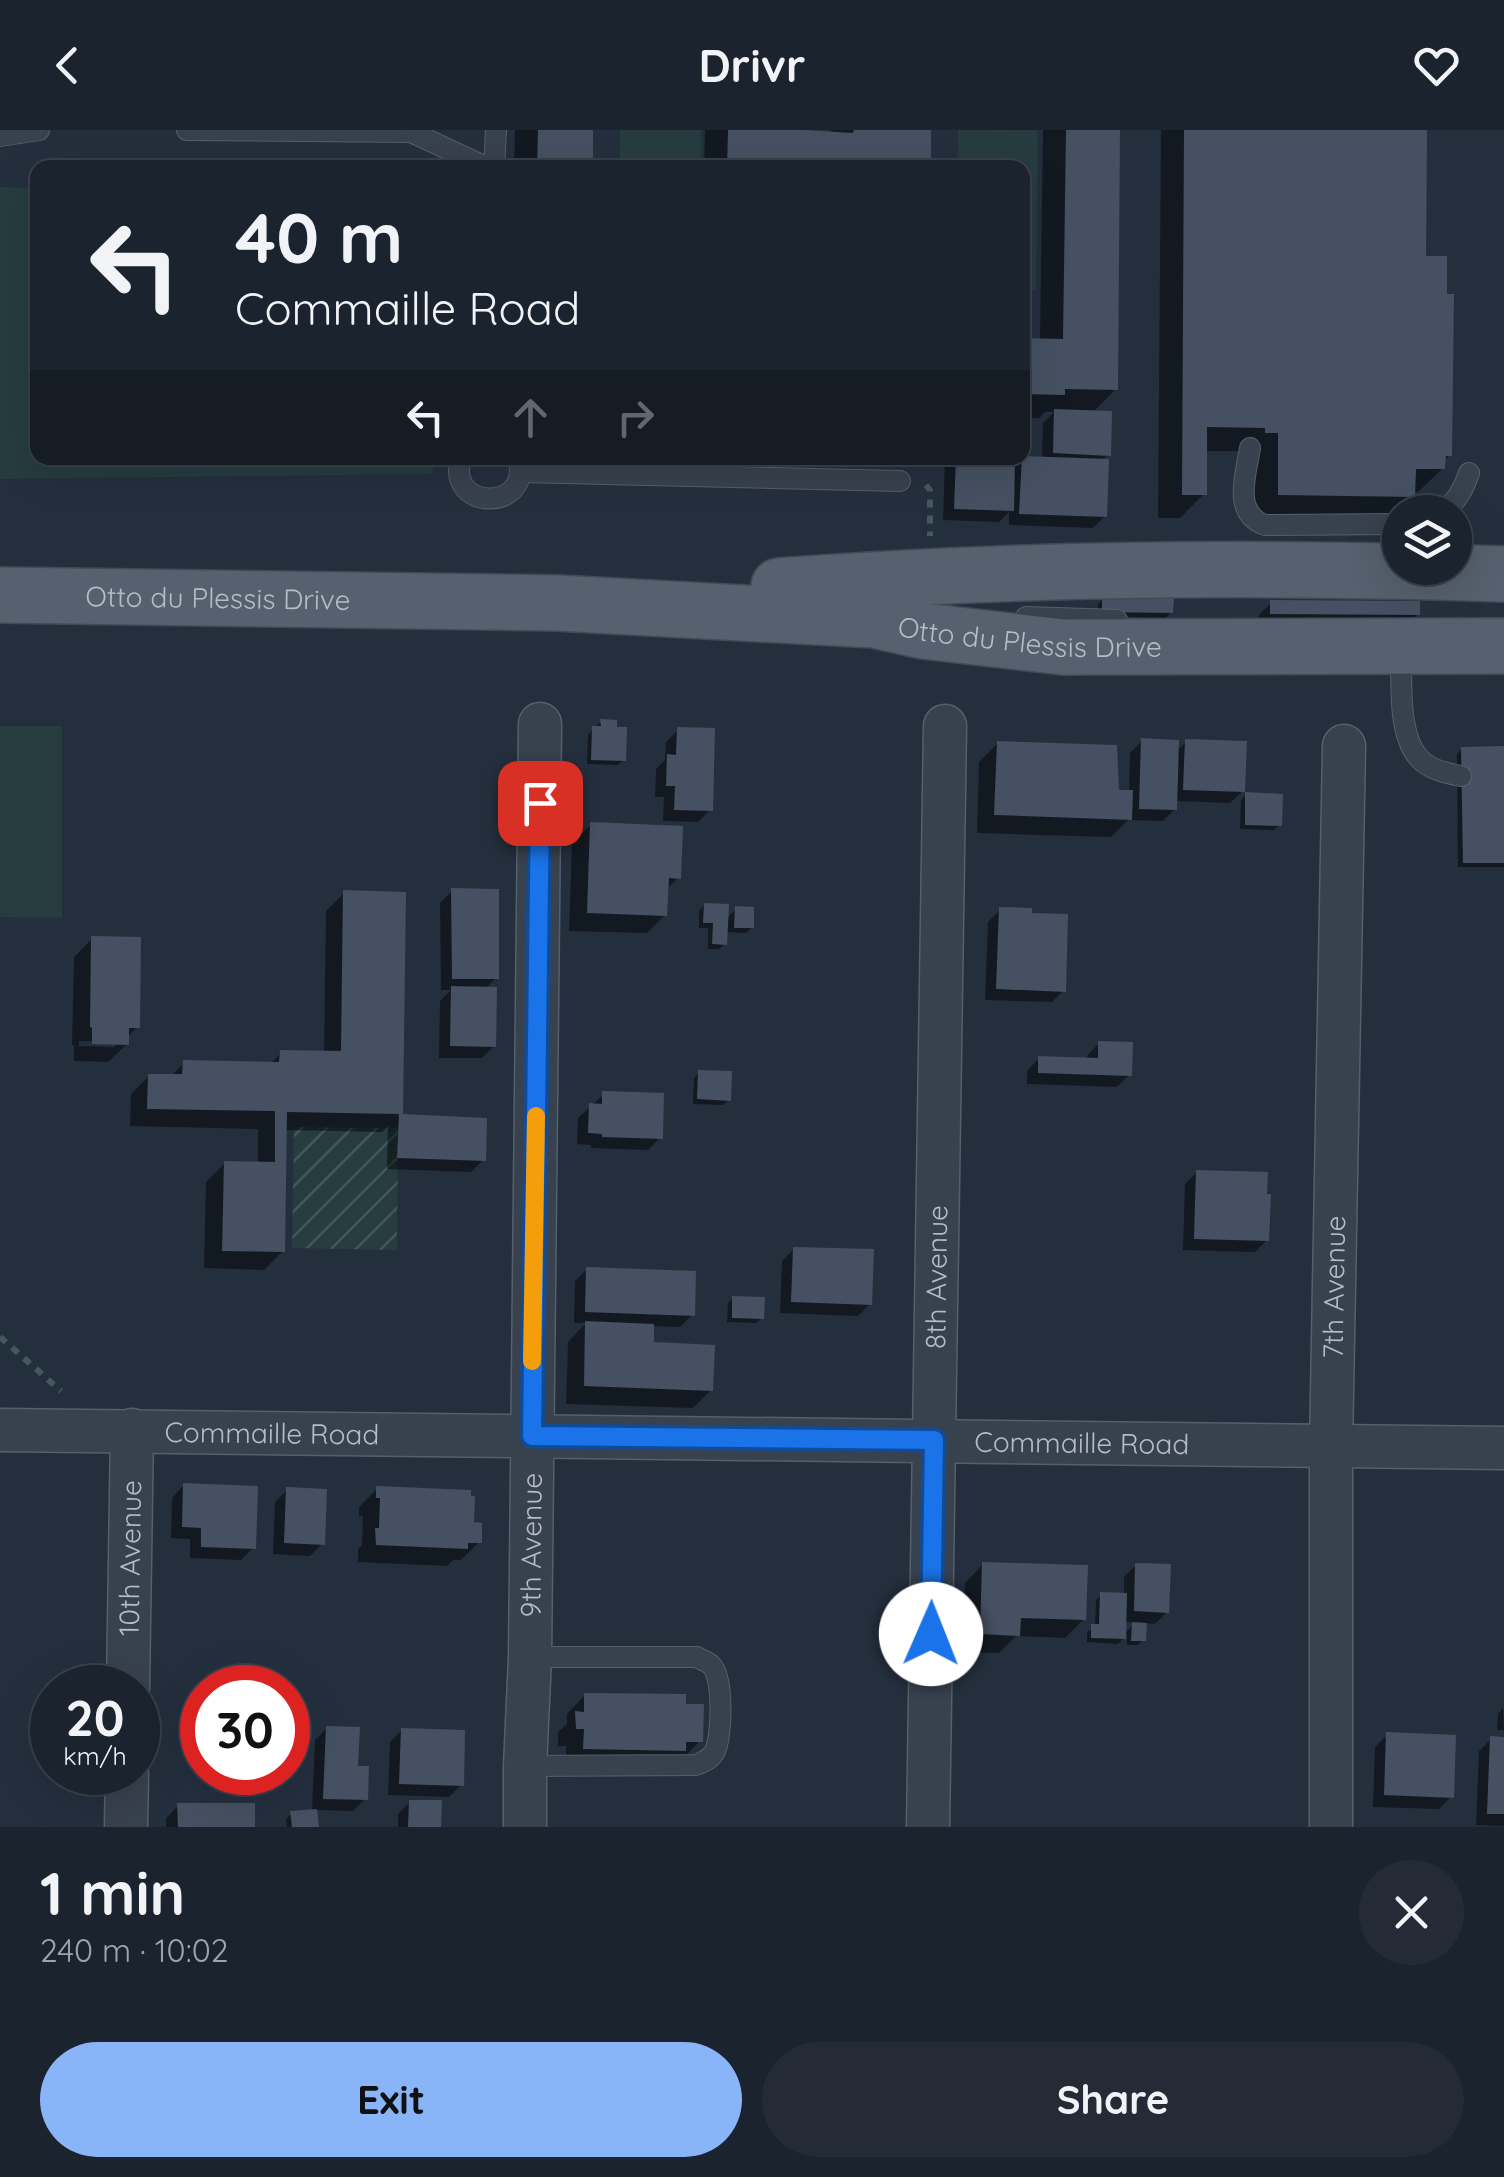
<!DOCTYPE html>
<meta charset="utf-8">
<style>
body{margin:0;font-family:Quicksand,sans-serif;background:#242b36;color:#f1f3f6;height:100vh;display:flex;flex-direction:column;font-size:38px;white-space:nowrap}
*{box-sizing:border-box;margin:0}
p{font-size:32px;color:#a0a4aa}
.icon{flex:none;width:55px;height:55px;fill:none;stroke:currentColor;stroke-width:2;stroke-linecap:round;stroke-linejoin:round}
.map{position:relative;height:1697px;overflow:hidden}
.details{display:flex;flex-direction:column;background:#1b232e;flex:1}
.details>*{flex:none}
.banner{position:absolute;left:30px;top:30px;width:1000px;height:305px;border-radius:20px;box-shadow:0 10px 40px #0002,0 0 0 2px #39404a;background:#1b232e;color:#f1f3f6;overflow:hidden}
.fabs{position:absolute;left:1382px;top:365px;display:grid;gap:20px}
.fabs a{display:grid;place-items:center;width:90px;height:90px;border-radius:50%;background:#1b232e;box-shadow:0 10px 40px #0002,0 0 0 2px #39404a;font-size:50px}
.speed{position:absolute;left:30px;top:1535px;display:flex;gap:20px;font-size:50px;font-weight:700;text-align:center}
.speed>*{display:grid;place-content:center;width:130px;height:130px;border-radius:50%;background:#1b232e;box-shadow:0 10px 40px #0002,0 0 0 2px #39404a;line-height:1}
.speed small{font-size:25px;font-weight:400}
.speed .limit{border:15px solid #d22;background:#fff;color:#111}
.pin{position:absolute;display:grid;place-items:center;width:85px;height:85px;color:#fff;margin:-42px;border-radius:20px;box-shadow:0 5px 15px #0006}
.me{position:absolute;width:110px;margin:-55px;rotate:1deg;stroke-linejoin:round;filter:drop-shadow(0 0 8px #0008)}
.turn{display:flex;align-items:center;gap:35px;height:210px;padding:0 40px;font-size:45px}
.turn .icon{width:130px;height:130px;stroke-width:2.5}
.turn b{display:block;font-size:70px;line-height:85px}
.lanes{display:flex;align-items:center;height:95px;padding:0 40px;background:#0003;justify-content:center;gap:50px;direction:ltr}
.lanes .off{opacity:.35}
.round{display:grid;place-items:center;flex:none;width:105px;height:105px;border-radius:52px;background:#242b36}
.overview{display:flex;align-items:center;justify-content:space-between;height:170px;padding:0 40px}
h1{font-size:60px;font-weight:800;line-height:75px}
.action{display:flex;gap:20px;margin-top:auto;padding:20px 40px}
.action a{flex:1;height:115px;border-radius:60px;background:#8ab4f8;color:#111;font-size:40px;font-weight:800;line-height:115px;text-align:center}
.action a+a{background:#242b36;color:#f1f3f6}
header{display:flex;justify-content:space-between;align-items:center;height:130px;padding:0 40px;background:#1b232e;font-size:45px;font-weight:800}
.map>svg:first-child{display:block}
.grass{fill:#263c3f}
.garden{fill:url(#garden-furrows)}
.shadow{fill:#0007;fill-rule:evenodd}
.building{fill:#455162}
.lines{fill:none;stroke-linecap:round;stroke-linejoin:round}
.service-casing{stroke:#565f6c;stroke-width:22}
.minor-casing{stroke:#565f6c;stroke-width:45}
.primary-casing{stroke:#414a57;stroke-width:58}
.path{stroke:#44595c;stroke-width:6;stroke-dasharray:8 8;stroke-linecap:butt}
.service{stroke:#38414e;stroke-width:20}
.minor{stroke:#38414e;stroke-width:42}
.primary{stroke:#56606e;stroke-width:55}
.route-casing{stroke:#114b97;stroke-width:25}
.route{stroke:#1a73e8;stroke-width:18}
.slow{stroke:#f59e0b;stroke-width:18}
.labels{text-anchor:middle;stroke-width:10;stroke-linejoin:round;paint-order:stroke}
.street-label{font-size:28px;fill:#b4bcc9;stroke:#1d2633}
</style>
<header><svg class="icon" aria-label="back" viewBox="0 0 24 24"><path d="M15 5l-7 7 7 7"/></svg>Drivr<svg class="icon" aria-label="heart" viewBox="0 0 24 24"><path d="M12 20l-8-8c-3-5 5-10 8-4 3-6 11-1 8 4z"/></svg></header>
<div class="map">
<svg width="1504" height="1697" viewBox="0 0 1504 1697">
<defs>
<pattern id="garden-furrows" width="10" height="10" patternUnits="userSpaceOnUse" patternTransform="scale(2.5)"><rect width="10" height="10" fill="#263c3f"/><path d="M-1 1l2-2M0 10L10 0M9 11l2-2" fill="none" stroke="#435659"/></pattern>
</defs>
<rect width="100%" height="100%" fill="#242f3e"/>
<g class="grass">
<rect x="620" y="0" width="81" height="37"/>
<path d="M958,0H1038L1036,160H1023L1022,38L958,37Z"/>
<path d="M0,57L37,58L38,328H433V344L0,349Z"/>
<path d="M0,596H62V788L0,787Z"/>
</g>
<path class="garden" d="M294,997L398,998L397,1120L292,1118Z"/>
<g class="shadow">
<path d="M515,0H591L590,38H514Z"/>
<path d="M705,0H803L831,5V0H928V38H704Z"/>
<path d="M1043,0H1118L1116,259L1092,283L1108,324L1102,331L1105,386L1093,398L1009,395V382L999,392L943,390L945,328H1013L1012,339L1022,329H1042L1043,293L1054,282H1045L1039,288H1022V210L1040,211Z"/>
<path d="M1161,0H1424L1423,128L1450,325L1443,332V338L1418,362H1413V366L1389,390L1254,388L1255,326L1242,321H1204V364L1180,388H1158Z"/>
<path d="M1103,469L1171,482L1166,488L1098,486V474Z"/>
<path d="M1271,473L1418,484L1405,496L1259,495V485Z"/>
<path d="M601,592L624,630L618,635L587,634L588,604Z"/>
<path d="M678,600L710,680L698,692L663,691L664,667H655L656,639L665,630L666,612Z"/>
<path d="M1142,611L1177,621L1186,612L1243,661L1230,673L1175,671V679L1163,691L1128,690L1111,707L977,703L979,632L998,613L1116,662L1129,663L1130,623Z"/>
<path d="M1462,619H1504V737H1458L1457,624Z"/>
<path d="M1246,664L1280,695L1274,700L1240,699L1241,670Z"/>
<path d="M591,695L678,748L666,760L665,785L647,803L569,801L572,713Z"/>
<path d="M452,761L496,848L485,859L494,916L482,928H439L440,871L451,860H441L440,773Z"/>
<path d="M344,763L401,983L397,987L485,990L483,1030L471,1042L387,1039L388,996L382,1002L284,1000L283,1121L264,1140L204,1138L206,1052L225,1033L258,1034V999L130,996L131,964L149,946L170,947L184,933L270,934L281,923H324L326,781Z"/>
<path d="M704,775L726,789L736,779L752,797L746,803L725,802V814L719,819H708V798H699V781Z"/>
<path d="M1000,780L1064,860L1052,872L985,870L988,792Z"/>
<path d="M92,809L137,897L127,908V914L108,932L74,931V915H72L74,827ZM79,911L119,912L114,917L79,916Z"/>
<path d="M1099,913L1129,945L1117,957L1027,954V941L1039,928L1087,930V926Z"/>
<path d="M699,943L729,970L723,975L693,974L694,948Z"/>
<path d="M604,964L660,1008L648,1020L591,1018V1015L577,1014L578,988Z"/>
<path d="M1197,1042L1267,1110L1255,1122L1183,1120L1185,1054Z"/>
<path d="M794,1119L870,1174L858,1186L780,1183L782,1131Z"/>
<path d="M587,1139L692,1185L680,1197L652,1196L651,1215L711,1260L693,1278L566,1274L568,1212L586,1193H574L575,1151Z"/>
<path d="M733,1168L762,1188L756,1193L727,1192L728,1173Z"/>
<path d="M184,1355L253,1418L241,1430L190,1428V1409L171,1408L172,1368Z"/>
<path d="M377,1359L472,1394L479,1412L461,1430H453L447,1436L358,1432V1419L362,1415L363,1386H359V1377Z"/>
<path d="M287,1360L322,1414L310,1426L273,1424L275,1372Z"/>
<path d="M983,1434L1084,1489L1065,1508L1016,1506L999,1523L962,1522L965,1453Z"/>
<path d="M1136,1435L1167,1482L1155,1494L1144,1493V1510L1138,1515H1127V1504L1118,1514L1087,1512V1502L1095,1497L1096,1470L1101,1465L1124,1466V1447ZM1124,1492L1135,1493L1123,1505Z"/>
<path d="M585,1565L684,1577L700,1611L682,1629L566,1637V1616H558V1602L567,1594V1584Z"/>
<path d="M1503,1578L1504,1600H1497L1498,1584Z"/>
<path d="M327,1598L356,1638L365,1669L353,1681L315,1680L316,1697H287L286,1689L291,1684L312,1682L315,1610Z"/>
<path d="M402,1600L461,1655L449,1667L388,1665L390,1612Z"/>
<path d="M1387,1605L1451,1667L1439,1679L1373,1677L1375,1617Z"/>
<path d="M1491,1609H1504V1696L1476,1695L1479,1621Z"/>
<path d="M410,1672L438,1697H398V1684Z"/>
<path d="M178,1676L252,1697H166V1688Z"/>
</g>
<g class="building">
<path d="M538,0H593V38H537Z"/>
<path d="M728,0H805L853,3L854,0H931V38H727Z"/>
<path d="M1066,0H1120L1118,260L1065,259V265L1022,264V208L1063,209Z"/>
<path d="M1184,0H1427L1426,126H1447V164H1454L1452,326H1446L1445,339H1416L1415,367L1278,365V303H1265V298L1207,297V365H1182Z"/>
<path d="M1054,279L1112,281L1111,326L1053,323Z"/>
<path d="M1022,326L1109,329L1107,387L1019,384Z"/>
<path d="M956,328H1015L1014,381L954,379Z"/>
<path d="M1102,467L1174,468L1173,483L1102,482Z"/>
<path d="M1270,470L1420,471V485L1270,484Z"/>
<path d="M600,589L617,590V597H627L626,631L591,630L592,596H601Z"/>
<path d="M677,597L715,598L713,681L674,680L675,656H666L667,624L676,625Z"/>
<path d="M1141,608L1179,610L1177,680L1139,679Z"/>
<path d="M1185,609L1247,611L1245,662L1183,660Z"/>
<path d="M997,611L1117,615L1119,660H1133L1132,690L994,685Z"/>
<path d="M1504,616V733H1463L1461,617Z"/>
<path d="M1245,662L1283,664L1282,696L1245,695Z"/>
<path d="M590,692L683,696L681,749L669,748L667,786L587,783Z"/>
<path d="M451,758L499,759V849H452Z"/>
<path d="M343,760L406,762L403,984L487,988L486,1031L397,1028L399,984L287,982L285,1122L222,1121L224,1031L275,1032V981L147,979L148,944H182L183,930L279,932L280,920L341,921Z"/>
<path d="M704,773L729,774L727,815L712,814L713,793H703Z"/>
<path d="M735,776L754,777V798H734Z"/>
<path d="M999,777L1032,778V783L1068,784L1066,862L996,859Z"/>
<path d="M91,806L141,807L140,898H129V915L92,914V898L90,897Z"/>
<path d="M451,856L497,857L496,917L450,916Z"/>
<path d="M1098,911L1133,912L1132,946L1038,943V926L1098,928Z"/>
<path d="M698,940L732,941L731,971L697,969Z"/>
<path d="M602,961L664,963L663,1009L602,1007V1004L588,1003L589,973L602,974Z"/>
<path d="M1196,1040L1268,1042L1267,1064H1271L1269,1111L1194,1109Z"/>
<path d="M793,1117L874,1119L872,1175L791,1172Z"/>
<path d="M586,1137L696,1141L695,1186L585,1182Z"/>
<path d="M732,1166L765,1167L764,1189L732,1188Z"/>
<path d="M585,1191L654,1194V1212L715,1215L713,1261L584,1256Z"/>
<path d="M183,1353L258,1356L256,1419L201,1417V1398L182,1397Z"/>
<path d="M376,1356L471,1360V1366H475L474,1392L482,1393V1413H468V1419L376,1415L375,1398H379L380,1368H376Z"/>
<path d="M286,1357L327,1359L325,1415L284,1413Z"/>
<path d="M982,1432L1088,1435L1086,1490L1021,1488L1020,1506L980,1504Z"/>
<path d="M1135,1433L1171,1434L1169,1483L1134,1481Z"/>
<path d="M1100,1462L1127,1463L1126,1509L1091,1508V1494H1099Z"/>
<path d="M1132,1492L1147,1493L1146,1511H1131Z"/>
<path d="M584,1563L686,1564V1574H704L703,1612H686V1621L583,1619L584,1599H576L575,1581L584,1582Z"/>
<path d="M326,1596L360,1597L358,1636H369L368,1670L323,1669Z"/>
<path d="M401,1598L465,1600L464,1656L399,1654Z"/>
<path d="M1386,1602L1456,1605L1454,1668L1384,1665Z"/>
<path d="M1490,1606L1504,1607V1684H1487Z"/>
<path d="M409,1670H442L441,1697H408Z"/>
<path d="M177,1673H255V1697H178Z"/>
<path d="M317,1679L319,1697H292L290,1681Z"/>
</g>
<g class="lines">
<defs>
<g id="service">
<path d="M187,0L411,2"/>
<path d="M416,0L411,2L488,38"/>
<path d="M0,6L39,0"/>
<path d="M494,38L496,0"/>
<path d="M1250,318C1246,345 1232,383 1265,395L1400,394"/>
<path d="M461,328C445,382 534,382 518,328"/>
<path d="M520,342L900,351"/>
<path d="M1441,382C1457,372 1463,360 1469,343"/>
<path d="M1026,487L1117,490"/>
<path d="M1401,516C1402,548 1397,602 1418,627C1429,640 1446,643 1461,646"/>
<path d="M525,1636L696,1635C704,1632 711,1629 715,1621C722,1606 724,1547 711,1535C707,1531 701,1530 697,1527H530"/>
</g>
<g id="minor">
<path id="s1" d="M0,1300L1504,1318"/>
<path id="s2" d="M128,1558L132,1300"/>
<path d="M126,1697L127,1642"/>
<path id="s3" d="M525,1697V1636L530,1527L540,594"/>
<path id="s4" d="M928,1697L945,596"/>
<path id="s5" d="M1331,1697V1317L1344,616"/>
</g>
<g id="primary">
<path d="M779,456C1020,438 1262,436 1504,444"/>
<path id="s6" d="M0,465L557,473L874,490L923,501L1063,517L1504,516"/>
</g>
</defs>
<use href="#service" class="service-casing"/>
<use href="#minor" class="minor-casing"/>
<use href="#primary" class="primary-casing"/>
<g class="path">
<path d="M926,355L930,360V406"/>
<path d="M0,1207L61,1261"/>
</g>
<use href="#service" class="service"/>
<use href="#minor" class="minor"/>
<use href="#primary" class="primary"/>
</g>
<g class="lines">
<defs>
<path id="route" d="M540,673L532,1306L934,1310L931,1504"/>
</defs>
<use href="#route" class="route-casing"/>
<use href="#route" class="route"/>
<path class="slow" d="M532,1231L536,986"/>
</g>
<g class="labels">
<g class="street-label">
<text dy="10" stroke="none"><textPath href="#s6" startOffset="218">Otto du Plessis Drive</textPath></text>
<text dy="10" stroke="none"><textPath href="#s6" startOffset="1032">Otto du Plessis Drive</textPath></text>
<text dy="10" stroke="none"><textPath href="#s4" startOffset="550">8th Avenue</textPath></text>
<text dy="10" stroke="none"><textPath href="#s5" startOffset="540">7th Avenue</textPath></text>
<text dy="10" stroke="none"><textPath href="#s1" startOffset="272">Commaille Road</textPath></text>
<text dy="10" stroke="none"><textPath href="#s1" startOffset="1082">Commaille Road</textPath></text>
<text dy="10" stroke="none"><textPath href="#s3" startOffset="282">9th Avenue</textPath></text>
<text dy="10" stroke="none"><textPath href="#s2" startOffset="130">10th Avenue</textPath></text>
</g>
</g>
</svg>
<div class="fabs">
<a><svg class="icon" aria-label="layers" viewBox="0 0 24 24"><path d="M12 4l9 5-9 5-9-5zM3 14l9 5 9-5"/></svg></a>
</div>
<div class="speed"><div>20<small>km/h</small></div><div class="limit">30</div></div>
<div class="pin" style="left:540px;top:673px;background:#d93025"><svg class="icon" aria-label="arrive" viewBox="0 0 24 24"><path d="M6 21V4h12l-3 4 3 4H6"/></svg></div>
<svg class="me" style="left:931px;top:1504px" viewBox="-20 -20 40 40"><circle r="19" fill="#fff"/><path d="M0-13L10 11 0 6-10 11z" fill="#1a73e8"/></svg>
<div class="banner">
<div class="turn"><svg class="icon" aria-label="left" viewBox="0 0 24 24"><path d="M17 20v-9H6M10 6l-5 5 5 5"/></svg><div><b>40 m</b>Commaille Road</div></div>
<div class="lanes"><svg class="icon" aria-label="left" viewBox="0 0 24 24"><path d="M17 20v-9H6M10 6l-5 5 5 5"/></svg><svg class="icon off" aria-label="ahead" viewBox="0 0 24 24"><path d="M12 20V5M6 11l6-6 6 6"/></svg><svg class="icon off" aria-label="right" viewBox="0 0 24 24"><path d="M7 20v-9h11M14 6l5 5-5 5"/></svg></div>
</div>
</div>
<section class="details">
<div class="overview"><div><h1>1 min</h1><p>240 m · 10:02</p></div><a class="round"><svg class="icon" aria-label="close" viewBox="0 0 24 24"><path d="M6 6l12 12M18 6L6 18"/></svg></a></div>
<div class="action"><a>Exit</a><a>Share</a></div>
</section>
